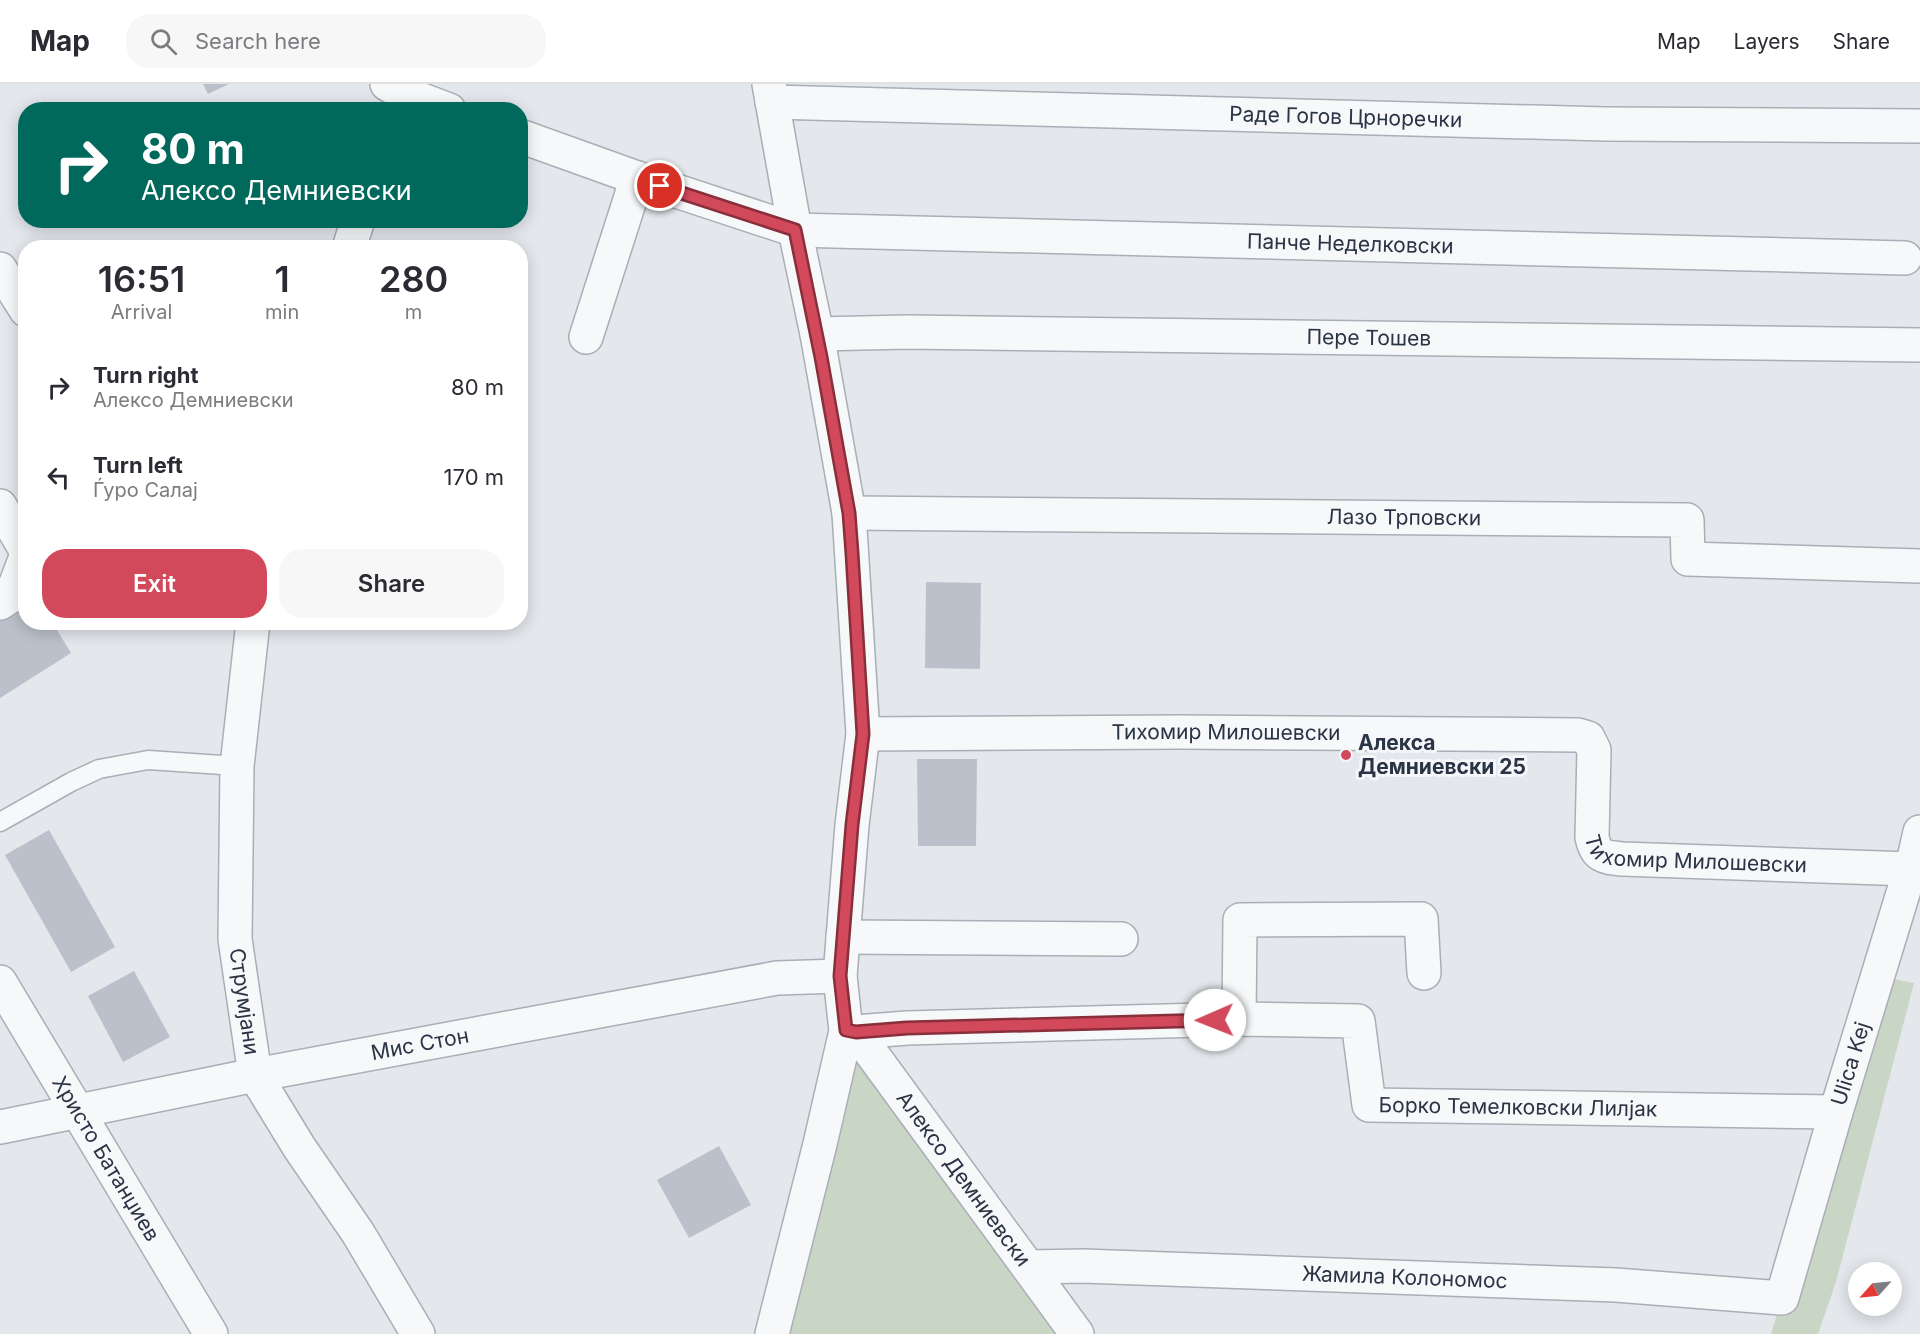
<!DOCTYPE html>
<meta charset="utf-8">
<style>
body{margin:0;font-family:Inter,sans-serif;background:#f7f7f7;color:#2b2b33;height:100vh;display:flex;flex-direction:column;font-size:22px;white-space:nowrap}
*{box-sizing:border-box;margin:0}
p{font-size:20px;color:#7c7c81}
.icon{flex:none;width:33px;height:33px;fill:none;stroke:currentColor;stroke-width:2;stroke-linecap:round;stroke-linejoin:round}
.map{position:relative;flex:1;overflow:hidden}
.panel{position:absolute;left:18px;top:156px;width:510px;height:390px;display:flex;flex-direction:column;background:#fff;border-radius:24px;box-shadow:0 3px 15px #0003}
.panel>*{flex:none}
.guide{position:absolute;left:18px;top:18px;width:510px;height:126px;border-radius:24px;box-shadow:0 3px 15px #0003;background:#00695c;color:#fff;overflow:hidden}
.needle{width:39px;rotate:243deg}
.tools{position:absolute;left:1848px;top:1178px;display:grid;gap:12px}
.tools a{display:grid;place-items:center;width:54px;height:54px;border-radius:50%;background:#fff;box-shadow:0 3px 15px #0003;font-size:30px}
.pin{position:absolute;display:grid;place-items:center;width:51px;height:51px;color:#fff;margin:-26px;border:3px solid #fff;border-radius:50%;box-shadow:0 2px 6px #0007}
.me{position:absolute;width:66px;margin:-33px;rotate:269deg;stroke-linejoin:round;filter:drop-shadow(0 0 4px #0008)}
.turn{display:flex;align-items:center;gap:21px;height:126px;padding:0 24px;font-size:27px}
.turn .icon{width:78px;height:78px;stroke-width:2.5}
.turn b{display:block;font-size:42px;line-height:51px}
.eta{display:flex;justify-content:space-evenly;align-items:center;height:102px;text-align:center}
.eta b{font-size:36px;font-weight:600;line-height:42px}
.action{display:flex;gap:12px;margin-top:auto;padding:12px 24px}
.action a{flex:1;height:69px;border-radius:24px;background:#d1495b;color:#fff;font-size:24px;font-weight:600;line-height:69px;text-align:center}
.action a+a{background:#f7f7f7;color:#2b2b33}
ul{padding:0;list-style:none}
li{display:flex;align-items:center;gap:18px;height:90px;padding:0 24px}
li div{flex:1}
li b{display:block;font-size:22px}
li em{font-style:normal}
header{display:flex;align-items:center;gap:36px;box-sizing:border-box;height:84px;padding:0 30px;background:#fff;border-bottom:2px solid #e1e1e2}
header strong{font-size:28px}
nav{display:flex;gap:33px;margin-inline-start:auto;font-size:21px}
.search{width:420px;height:54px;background:#f7f7f7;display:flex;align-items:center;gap:15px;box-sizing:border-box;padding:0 21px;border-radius:24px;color:#7c7c81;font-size:22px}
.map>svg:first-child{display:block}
.green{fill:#c9d6c5}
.building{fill:#bbc0ca}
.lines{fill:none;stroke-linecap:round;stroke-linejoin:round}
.lane-casing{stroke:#a9aeb7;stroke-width:21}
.street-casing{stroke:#a9aeb7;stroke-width:36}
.lane{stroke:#f7f8fa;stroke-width:18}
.street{stroke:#f7f8fa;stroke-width:33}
.route-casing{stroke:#882f3b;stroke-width:15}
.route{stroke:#d1495b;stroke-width:10}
.poi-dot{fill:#d1495b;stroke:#f4f6f9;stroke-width:2}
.labels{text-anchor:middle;stroke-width:6;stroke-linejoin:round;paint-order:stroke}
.street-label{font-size:21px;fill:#2b3445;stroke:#f4f6f9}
.poi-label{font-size:21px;font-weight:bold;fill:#2b3445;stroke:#f4f6f9;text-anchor:start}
</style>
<header>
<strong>Map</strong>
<div class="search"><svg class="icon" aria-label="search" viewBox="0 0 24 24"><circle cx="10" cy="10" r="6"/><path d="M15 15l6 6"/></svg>Search here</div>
<nav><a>Map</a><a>Layers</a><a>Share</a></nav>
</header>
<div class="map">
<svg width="1920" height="1250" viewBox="0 0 1920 1250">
<rect width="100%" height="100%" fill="#e4e7ec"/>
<g class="green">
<path d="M1878,892L1914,899L1836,1198L1818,1250H1771Z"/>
<path d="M846,947L1077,1250H772Z"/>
</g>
<g class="building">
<path d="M203,0H229L208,10Z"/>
<path d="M926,498L981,499L980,585L925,584Z"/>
<path d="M26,516V538H52L71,569L0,614V532Z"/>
<path d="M917,675H977L976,762H918Z"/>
<path d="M49,746L115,863L71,888L5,771Z"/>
<path d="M134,887L170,953L123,978L88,912Z"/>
<path d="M719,1062L751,1121L689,1154L657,1096Z"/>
</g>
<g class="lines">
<defs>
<path id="lane" d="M0,738L71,698L99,685L148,676L237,682"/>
<g id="street">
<path d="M387,0L401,8L449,26"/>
<path d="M769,0L795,146L817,250L849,429L863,650L852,741L840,892L846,947L820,1060L772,1250"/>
<path id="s1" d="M772,18L1605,40L1920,42"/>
<path id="s2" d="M520,52L637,94L795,146L1905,174"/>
<path d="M349,164L358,136"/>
<path d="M0,185L26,226"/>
<path id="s3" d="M817,250L907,248L1920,261"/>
<path d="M586,253L637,94"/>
<path d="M0,422L26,466"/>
<path id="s4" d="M849,429L1687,436L1688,475L1920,482"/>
<path d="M0,519L11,512L26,473"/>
<path id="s5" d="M253,538L237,682L235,855L255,991L299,1063L358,1149L418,1250"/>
<path id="s6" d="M863,650L1180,648L1578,651L1588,654L1594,666L1592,753C1596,773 1604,773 1622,775L1911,785"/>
<path d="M843,853L1121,855"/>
<path id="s7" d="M0,898L211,1250"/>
<path d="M1239,935L1240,836L1421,835L1424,889"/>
<path id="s8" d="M846,947L856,948L1077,1250"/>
<path id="s9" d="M856,948L907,944L1239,935L1358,937L1369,1021L1836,1028"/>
<path id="s10" d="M0,1043L255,991L777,894L840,892"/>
<path id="s11" d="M1029,1183L1083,1182L1616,1201L1782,1214L1836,1028L1915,770L1920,748"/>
</g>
</defs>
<use href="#lane" class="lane-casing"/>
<use href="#street" class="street-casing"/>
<use href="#lane" class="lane"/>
<use href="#street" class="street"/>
</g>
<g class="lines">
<defs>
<path id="route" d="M660,102L795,146L821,273L849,429L852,469L863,650L852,741L840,892L846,946L856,948L907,944L1215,936"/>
</defs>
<use href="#route" class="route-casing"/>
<use href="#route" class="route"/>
</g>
<circle class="poi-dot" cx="1346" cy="671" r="6"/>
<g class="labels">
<g class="street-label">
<text dy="7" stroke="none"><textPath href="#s1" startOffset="574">Раде Гогов Црноречки</textPath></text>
<text dy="7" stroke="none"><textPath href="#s2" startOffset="846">Панче Неделковски</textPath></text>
<text dy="7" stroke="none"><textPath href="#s3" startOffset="552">Пере Тошев</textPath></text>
<text dy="7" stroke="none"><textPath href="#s4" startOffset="555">Лазо Трповски</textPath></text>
<text dy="7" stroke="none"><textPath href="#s6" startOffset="363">Тихомир Милошевски</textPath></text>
<text dy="7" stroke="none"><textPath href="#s6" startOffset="938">Тихомир Милошевски</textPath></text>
<text dy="7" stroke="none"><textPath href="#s5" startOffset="381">Струмјани</textPath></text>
<text dy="7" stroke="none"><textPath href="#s10" startOffset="428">Мис Стон</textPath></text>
<text dy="7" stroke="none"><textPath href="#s11" startOffset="998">Ulica Kej</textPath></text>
<text dy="7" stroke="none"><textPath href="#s9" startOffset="736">Борко Темелковски Лилјак</textPath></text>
<text dy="7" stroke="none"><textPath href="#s7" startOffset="206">Христо Батанџиев</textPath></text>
<text dy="7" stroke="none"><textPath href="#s8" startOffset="192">Алексо Демниевски</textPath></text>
<text dy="7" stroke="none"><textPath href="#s11" startOffset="376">Жамила Колономос</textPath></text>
</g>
<g class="poi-label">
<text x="1358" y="666">Алекса<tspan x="1358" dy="24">Демниевски 25</tspan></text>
</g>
</g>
</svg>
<div class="tools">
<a><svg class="needle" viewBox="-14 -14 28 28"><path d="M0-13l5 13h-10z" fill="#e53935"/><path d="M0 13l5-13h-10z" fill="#7c7c81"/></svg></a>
</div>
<div class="pin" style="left:660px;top:102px;background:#d93025"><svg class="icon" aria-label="arrive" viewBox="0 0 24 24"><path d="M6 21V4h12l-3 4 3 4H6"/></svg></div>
<svg class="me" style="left:1215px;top:936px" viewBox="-20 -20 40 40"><circle r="19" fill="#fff"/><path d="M0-13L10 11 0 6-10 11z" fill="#d1495b"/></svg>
<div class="guide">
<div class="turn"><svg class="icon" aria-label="right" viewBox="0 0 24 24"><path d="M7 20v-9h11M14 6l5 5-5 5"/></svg><div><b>80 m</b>Алексо Демниевски</div></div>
</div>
<section class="panel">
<div class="eta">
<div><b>16:51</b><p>Arrival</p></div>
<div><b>1</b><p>min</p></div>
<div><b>280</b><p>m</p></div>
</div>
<ul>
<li><svg class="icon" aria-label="right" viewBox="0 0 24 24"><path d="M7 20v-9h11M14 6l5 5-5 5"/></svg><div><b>Turn right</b><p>Алексо Демниевски</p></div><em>80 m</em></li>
<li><svg class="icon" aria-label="left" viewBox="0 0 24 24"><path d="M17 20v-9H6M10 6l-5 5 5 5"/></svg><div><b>Turn left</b><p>Ѓуро Салај</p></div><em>170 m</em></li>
</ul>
<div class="action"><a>Exit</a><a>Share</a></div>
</section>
</div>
